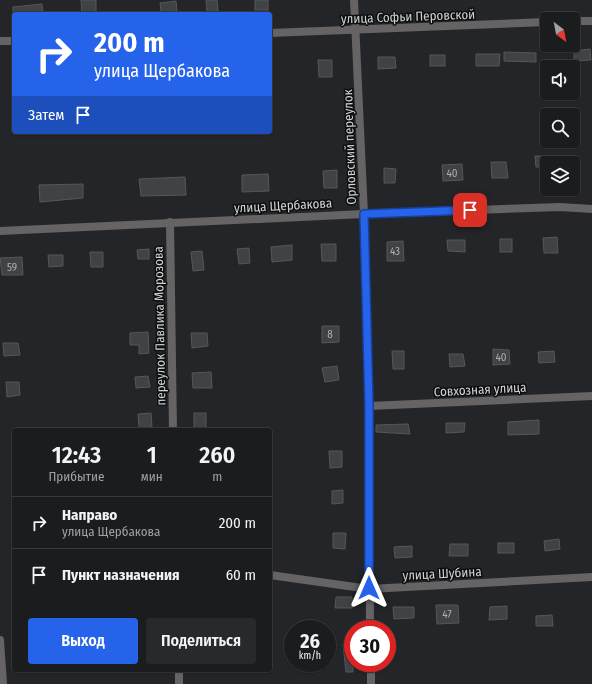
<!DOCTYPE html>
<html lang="ru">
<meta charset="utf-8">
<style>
body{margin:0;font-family:"Fira Sans Condensed",sans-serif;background:#27292b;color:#f1f3f6;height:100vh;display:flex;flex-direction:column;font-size:15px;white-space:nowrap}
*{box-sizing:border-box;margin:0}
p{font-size:13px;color:#9fa1a4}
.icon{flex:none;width:22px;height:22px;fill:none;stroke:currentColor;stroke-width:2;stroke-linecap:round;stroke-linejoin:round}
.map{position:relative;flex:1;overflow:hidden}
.sheet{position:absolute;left:12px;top:428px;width:260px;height:244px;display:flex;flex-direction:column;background:#1a1c1e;border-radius:4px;box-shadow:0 1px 3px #0004,0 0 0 1px #383a3c}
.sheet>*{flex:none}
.guide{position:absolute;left:12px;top:12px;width:260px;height:122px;border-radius:4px;box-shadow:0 1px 3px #0004,0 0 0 1px #383a3c;background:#2563eb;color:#fff;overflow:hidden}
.needle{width:26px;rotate:148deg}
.buttons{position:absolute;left:540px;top:12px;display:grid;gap:8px}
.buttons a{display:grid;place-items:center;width:40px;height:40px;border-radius:4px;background:#1a1c1e;box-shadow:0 1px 3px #0004,0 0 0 1px #383a3c;font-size:20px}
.speed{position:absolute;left:284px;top:620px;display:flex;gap:8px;font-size:20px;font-weight:700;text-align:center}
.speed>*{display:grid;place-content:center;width:52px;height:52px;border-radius:50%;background:#1a1c1e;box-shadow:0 1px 3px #0004,0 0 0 1px #383a3c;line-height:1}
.speed small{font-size:10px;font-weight:400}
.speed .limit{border:6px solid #d22;background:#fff;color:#111}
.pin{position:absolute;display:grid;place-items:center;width:34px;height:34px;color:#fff;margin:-17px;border-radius:8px;box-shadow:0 2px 6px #0006}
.me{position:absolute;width:44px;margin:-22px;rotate:0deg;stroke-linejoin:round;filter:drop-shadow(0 0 3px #0008)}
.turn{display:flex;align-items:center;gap:14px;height:84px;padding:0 16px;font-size:18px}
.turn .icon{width:52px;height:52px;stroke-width:2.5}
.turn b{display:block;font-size:28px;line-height:34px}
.then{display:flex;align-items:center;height:38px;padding:0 16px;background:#0003;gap:8px;font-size:15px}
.eta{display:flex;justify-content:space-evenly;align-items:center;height:68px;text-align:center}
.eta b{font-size:24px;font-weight:600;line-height:28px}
.button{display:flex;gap:8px;margin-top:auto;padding:8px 16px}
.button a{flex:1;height:46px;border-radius:4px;background:#2563eb;color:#fff;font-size:16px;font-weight:600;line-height:46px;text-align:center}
.button a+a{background:#27292b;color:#f1f3f6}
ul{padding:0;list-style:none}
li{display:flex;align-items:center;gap:12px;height:52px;padding:0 16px;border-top:1px solid #383a3c}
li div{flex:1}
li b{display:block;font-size:15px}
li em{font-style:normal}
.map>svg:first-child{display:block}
.building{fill:#404346;stroke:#55585b}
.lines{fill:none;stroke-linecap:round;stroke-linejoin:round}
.street{stroke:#656363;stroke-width:8}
.route-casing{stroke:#184099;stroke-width:10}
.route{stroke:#2563eb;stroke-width:7}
.labels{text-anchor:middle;stroke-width:3;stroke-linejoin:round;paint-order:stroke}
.number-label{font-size:11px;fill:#acaeb0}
.street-label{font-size:13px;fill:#d0d2d4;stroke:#0d0e0f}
</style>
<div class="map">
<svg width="592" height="684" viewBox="0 0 592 684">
<rect width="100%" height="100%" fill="#232528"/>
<g class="building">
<path d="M81,0H96V14H82Z"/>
<path d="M206,0H217L218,11L207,12Z"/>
<rect x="255" y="0" width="13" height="10"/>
<path d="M176,1L177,11L161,12L160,3Z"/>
<path d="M42,4L43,14H13V7Z"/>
<path d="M590,49L591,60L574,61V51Z"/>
<path d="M504,52L536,53V62L504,61Z"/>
<path d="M476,54H500L499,66H476Z"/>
<rect x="430" y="55" width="15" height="11"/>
<path d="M378,57H395L396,68L378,69Z"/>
<path d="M318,60H332V77H319Z"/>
<path d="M535,156H547V167H536Z"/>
<path d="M491,162H506L508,178H492Z"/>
<path d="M462,164L463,180L443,181L442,165Z"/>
<path d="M384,168L396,169L395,183H384Z"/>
<path d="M337,170V188H324L323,171Z"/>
<path d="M268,174L269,191L242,192V175Z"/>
<path d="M185,177L186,195L141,196L139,179Z"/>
<path d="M83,184V198L40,202L39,185Z"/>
<path d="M557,237L558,253H544L543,238Z"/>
<rect x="500" y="239" width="12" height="13"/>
<path d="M447,240H465V252L448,251Z"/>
<path d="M403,241L404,261H387V242Z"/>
<path d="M321,244H336V261H322Z"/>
<path d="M292,245V260L272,262L271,247Z"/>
<path d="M249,248L250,263L239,264L237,249Z"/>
<path d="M149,249V259H138L137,250Z"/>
<path d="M202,251L204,270L193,271L191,252Z"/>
<path d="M90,252H103V267H91Z"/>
<path d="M48,255H63V266L49,267Z"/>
<path d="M22,257L23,275H2L0,258Z"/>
<path d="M322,326H339V342L322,343Z"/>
<path d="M148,332L149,353L139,354V345H130V333Z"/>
<path d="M191,333H207L208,346L192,348Z"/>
<path d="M3,343H18L20,355L4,356Z"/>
<path d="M493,349L509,350L510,364L493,365Z"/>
<path d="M392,351H404V369H393Z"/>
<path d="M554,351L555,362L539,363L538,352Z"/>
<path d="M449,354H463L465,366L450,367Z"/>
<path d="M337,366L339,380L325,382L322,368Z"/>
<path d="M211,372L212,388H193L192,373Z"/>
<path d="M148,376L150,387L136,388L135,377Z"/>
<path d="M6,382H19L20,395L7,397Z"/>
<path d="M151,413L152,427L139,428L138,414Z"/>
<rect x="194" y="413" width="12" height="17"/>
<path d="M539,420V434L508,435V422Z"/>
<path d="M446,423H465L464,432L446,433Z"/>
<path d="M408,424L410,434L376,432V425Z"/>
<path d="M329,451H342V467L330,468Z"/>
<path d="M343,490V503L332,504V491Z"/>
<path d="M333,533H346L345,549L333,548Z"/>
<path d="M559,539L560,549L545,551L544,541Z"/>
<rect x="498" y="543" width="16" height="10"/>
<path d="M450,544H468V556H449Z"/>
<path d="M412,546V557L395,558L394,547Z"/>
<path d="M336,597H352V608H335Z"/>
<path d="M436,605H458L459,623L437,624Z"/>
<path d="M507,606V619L489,620L490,607Z"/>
<path d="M393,607H414V618L394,619Z"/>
<path d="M552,615L553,626H536V616Z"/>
<path d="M343,644H353V672H346Z"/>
</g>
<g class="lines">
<g class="street">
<path d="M354,0L364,214L369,406L370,629"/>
<path d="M573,21H592"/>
<path d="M270,33L547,22"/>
<path d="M0,41H14"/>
<path d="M170,222L173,430"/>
<path d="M0,231L364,214L560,207L592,209"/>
<path d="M369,406L592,396"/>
<path d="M270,575L369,589L592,577"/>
<path d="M0,640L3,684"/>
<path d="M371,663V684"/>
<path d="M179,670V684"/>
</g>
</g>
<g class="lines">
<defs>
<path id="route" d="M369,588V406L364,214L470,210"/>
</defs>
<use href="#route" class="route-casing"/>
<use href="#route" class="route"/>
</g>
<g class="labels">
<g class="number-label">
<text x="452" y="177">40</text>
<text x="395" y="255">43</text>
<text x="12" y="271">59</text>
<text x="330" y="338">8</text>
<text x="501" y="361">40</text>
<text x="447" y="618">47</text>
</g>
<g class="street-label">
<text transform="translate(408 16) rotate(-2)" y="5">улица Софьи Перовской</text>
<text transform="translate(349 147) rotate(-92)" y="5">Орловский переулок</text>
<text transform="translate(283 205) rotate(-3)" y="5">улица Щербакова</text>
<text transform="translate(159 326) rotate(-91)" y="5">переулок Павлика Морозова</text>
<text transform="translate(480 389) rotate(-3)" y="5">Совхозная улица</text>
<text transform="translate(442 573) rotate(-3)" y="5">улица Шубина</text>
</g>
</g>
</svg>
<div class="buttons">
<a><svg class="needle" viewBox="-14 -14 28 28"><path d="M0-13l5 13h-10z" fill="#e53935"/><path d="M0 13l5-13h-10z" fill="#9fa1a4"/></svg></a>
<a><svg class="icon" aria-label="sound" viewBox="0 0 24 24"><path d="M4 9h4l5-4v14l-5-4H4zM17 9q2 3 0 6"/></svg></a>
<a><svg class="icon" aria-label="search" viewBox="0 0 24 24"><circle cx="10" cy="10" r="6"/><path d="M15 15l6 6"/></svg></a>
<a><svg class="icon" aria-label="layers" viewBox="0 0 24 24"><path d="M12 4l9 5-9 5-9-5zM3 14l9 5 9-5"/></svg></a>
</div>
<div class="speed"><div>26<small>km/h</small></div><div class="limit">30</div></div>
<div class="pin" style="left:470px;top:210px;background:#d93025"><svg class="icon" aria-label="arrive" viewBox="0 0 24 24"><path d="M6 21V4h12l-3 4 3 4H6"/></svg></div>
<svg class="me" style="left:369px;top:588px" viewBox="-20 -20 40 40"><path d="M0-17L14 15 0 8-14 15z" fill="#2563eb" stroke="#fff" stroke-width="4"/></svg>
<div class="guide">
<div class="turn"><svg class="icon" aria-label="right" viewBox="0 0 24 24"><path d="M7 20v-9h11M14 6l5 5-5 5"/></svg><div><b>200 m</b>улица Щербакова</div></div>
<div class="then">Затем<svg class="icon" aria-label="arrive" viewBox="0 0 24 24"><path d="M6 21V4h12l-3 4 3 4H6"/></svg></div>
</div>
<section class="sheet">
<div class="eta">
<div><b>12:43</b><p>Прибытие</p></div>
<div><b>1</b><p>мин</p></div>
<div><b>260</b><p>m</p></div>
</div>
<ul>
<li><svg class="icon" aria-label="right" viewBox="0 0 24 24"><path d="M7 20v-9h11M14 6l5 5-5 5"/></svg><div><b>Направо</b><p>улица Щербакова</p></div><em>200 m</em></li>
<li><svg class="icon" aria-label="arrive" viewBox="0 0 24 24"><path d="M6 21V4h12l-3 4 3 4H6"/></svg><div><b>Пункт назначения</b></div><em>60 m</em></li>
</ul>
<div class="button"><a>Выход</a><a>Поделиться</a></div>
</section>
</div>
